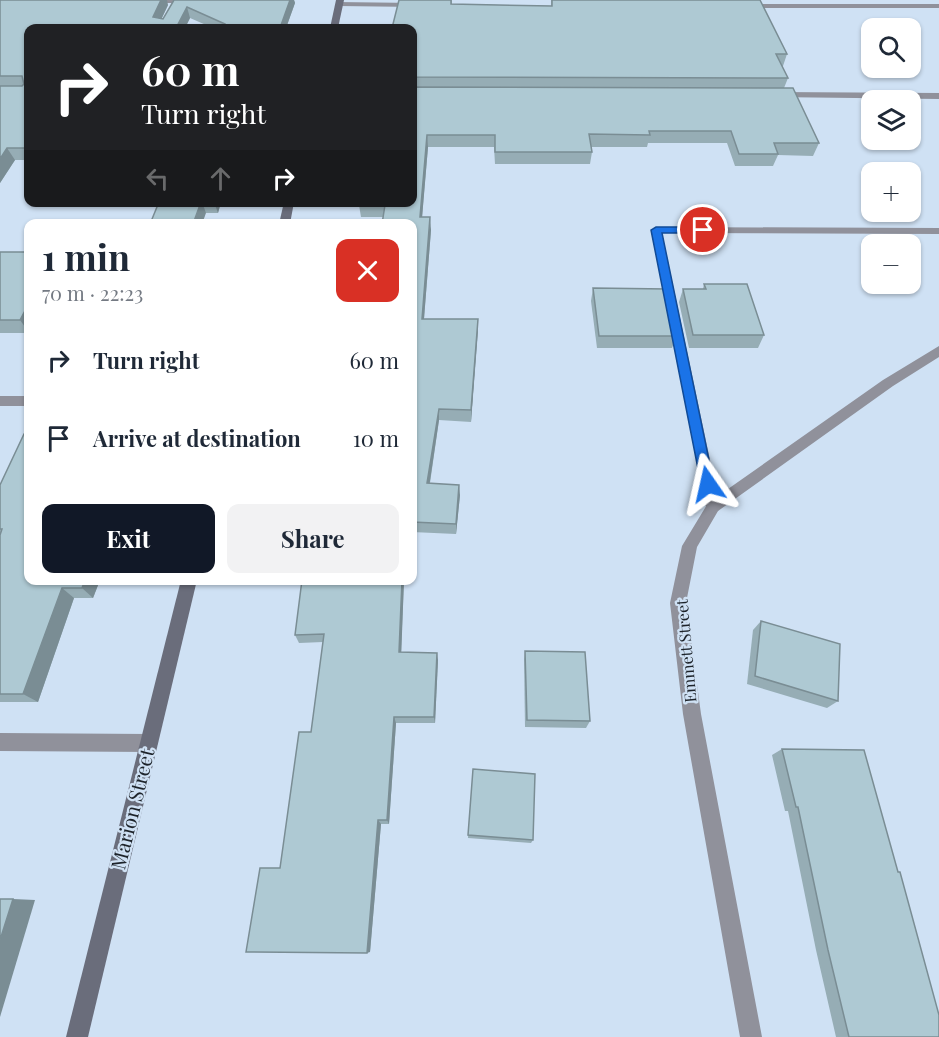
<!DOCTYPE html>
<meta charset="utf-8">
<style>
body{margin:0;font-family:"Playfair Display",serif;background:#f2f2f3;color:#1f2937;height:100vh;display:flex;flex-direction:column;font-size:22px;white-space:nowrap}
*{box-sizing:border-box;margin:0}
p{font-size:20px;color:#747a83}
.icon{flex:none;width:33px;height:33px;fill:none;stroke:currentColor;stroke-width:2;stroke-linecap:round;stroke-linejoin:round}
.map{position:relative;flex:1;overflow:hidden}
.panel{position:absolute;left:24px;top:219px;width:393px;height:366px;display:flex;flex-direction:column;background:#fff;border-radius:12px;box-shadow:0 2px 4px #0004}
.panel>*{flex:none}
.top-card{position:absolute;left:24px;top:24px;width:393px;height:183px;border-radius:12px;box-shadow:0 2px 4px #0004;background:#202124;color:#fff;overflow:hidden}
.buttons{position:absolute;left:861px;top:18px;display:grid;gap:12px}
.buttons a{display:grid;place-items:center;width:60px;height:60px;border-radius:12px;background:#fff;box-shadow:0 2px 4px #0004;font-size:30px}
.pin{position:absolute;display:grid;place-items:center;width:51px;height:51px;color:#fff;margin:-26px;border:3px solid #fff;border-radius:50%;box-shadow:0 2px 6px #0007}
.me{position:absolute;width:66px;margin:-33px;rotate:349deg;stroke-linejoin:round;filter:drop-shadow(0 0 4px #0008)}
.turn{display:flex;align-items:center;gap:21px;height:126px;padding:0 18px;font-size:27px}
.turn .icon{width:78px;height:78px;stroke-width:2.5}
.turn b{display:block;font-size:42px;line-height:51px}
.lanes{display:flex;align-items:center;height:57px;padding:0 18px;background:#0003;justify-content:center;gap:30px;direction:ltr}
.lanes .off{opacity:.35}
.round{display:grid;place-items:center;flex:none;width:63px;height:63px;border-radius:12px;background:#f2f2f3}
.overview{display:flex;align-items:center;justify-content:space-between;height:102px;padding:0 18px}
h1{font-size:36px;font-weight:700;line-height:45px}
.action{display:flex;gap:12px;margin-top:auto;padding:12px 18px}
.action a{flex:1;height:69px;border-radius:12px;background:#111827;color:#fff;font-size:24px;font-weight:700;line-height:69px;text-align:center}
.action a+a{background:#f2f2f3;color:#1f2937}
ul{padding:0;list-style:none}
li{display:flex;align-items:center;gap:18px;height:78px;padding:0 18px}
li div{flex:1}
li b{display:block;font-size:22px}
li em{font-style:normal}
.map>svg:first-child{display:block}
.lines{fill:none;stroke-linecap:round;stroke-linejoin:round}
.lane{fill:#90919b;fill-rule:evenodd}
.street{fill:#90919b;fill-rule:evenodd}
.secondary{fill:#6a6d7b;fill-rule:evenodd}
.wall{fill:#96adb5}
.shaded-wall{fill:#7a8d94}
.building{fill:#aec9d3;stroke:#7a8d94;stroke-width:1.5}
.route{fill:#1a73e8;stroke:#114b97;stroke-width:1.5}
.labels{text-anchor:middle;stroke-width:4.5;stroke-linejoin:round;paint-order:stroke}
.street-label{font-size:16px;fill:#1d232a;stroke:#cfe1f4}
.near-street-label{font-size:20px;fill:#1d232a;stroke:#cfe1f4}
</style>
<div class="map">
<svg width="939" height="1037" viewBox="0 0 939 1037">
<rect width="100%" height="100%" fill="#cfe1f4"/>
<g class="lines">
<g class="lane">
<path d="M144,0H180L181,1L167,28H159L172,3H147Z"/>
<path d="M336,2L417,3L421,5L417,7L339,6H336Z"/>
<rect x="741" y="4" width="198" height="4"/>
<path d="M656,227L939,228V234L662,233L720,507L718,511L713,513L708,511L706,507L651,230Z"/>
<path d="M0,733L149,734L155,737L158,743L155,749L149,752L0,751Z"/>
</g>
<g class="street">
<path d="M775,92L939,93V99L772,97V93Z"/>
<path d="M939,346V357L893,386L718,511L697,547L686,603L701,714L762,1037H740L683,714L670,603L682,546L708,503L883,380Z"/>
<rect x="0" y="396" width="28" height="10"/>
</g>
<g class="secondary">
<path d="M336,0H344L338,28H330Z"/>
<path d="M284,202H294L290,224H279Z"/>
<path d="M181,580H197L88,1037H66Z"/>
</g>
</g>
<g class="wall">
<path d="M0,0L168,5L162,18L163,19L174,0H294L295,3L286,28H213L190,18L185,28H28V160H15L0,183Z"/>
<path d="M399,0H453H452V4L551,6V0H550H760L787,54L783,66H782L788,78L784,88L819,143L813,156L778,155L773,166H735L727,143H648L647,147H591L592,152L590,164H495L494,147H428L422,217L431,230L424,319H478L471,422L439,420L430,483L460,495L456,534L412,532V224L383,217H361L359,205L412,202V28Z"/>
<path d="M159,202H221L218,213H206Z"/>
<rect x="0" y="252" width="28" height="81"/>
<path d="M704,284L764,335L758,348H689L679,302L683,289H703Z"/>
<path d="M593,288L677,336L672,348H597L591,301Z"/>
<path d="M0,485L100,580L93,598H74L38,702H0Z"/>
<path d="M404,580L401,652L438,660L435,723H396L389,824H381L370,952L280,868L311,732L323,642L299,643L295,635Z"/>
<path d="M761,621L838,701L827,708L747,684L753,630Z"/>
<path d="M525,651L590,721L586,728L525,727L524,659Z"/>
<path d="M782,749L939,1037H836L816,950L788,811H785L772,755Z"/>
<path d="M473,769L533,840L531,843L468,838Z"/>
</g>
<g class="shaded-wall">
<path d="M161,0H167L168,5L157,28L153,17Z"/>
<path d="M290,0H294L295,3L286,28H280Z"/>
<path d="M187,7L190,18L185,28H176Z"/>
<path d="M427,135L428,147L421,230L420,217Z"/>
<path d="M7,148L15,160L0,183V159Z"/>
<path d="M201,202H202L206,213L202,224H193Z"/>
<path d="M214,202H221L218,213Z"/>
<path d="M430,217L431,230L423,331L422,319Z"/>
<path d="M28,305V331L20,320Z"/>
<path d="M478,319V331L471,422V410Z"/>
<path d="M439,409V420L428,494L427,483Z"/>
<path d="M459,485L460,495L456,534V524Z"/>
<path d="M85,580H100L93,598L82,588Z"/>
<path d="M402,580H404L401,660L399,652Z"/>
<path d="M62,588L74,598L38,702L23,694Z"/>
<path d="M437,653L438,660L435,723L434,717Z"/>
<path d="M394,717L396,723L389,824L387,820Z"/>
<path d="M378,820L381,824L370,952L367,953Z"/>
<path d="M13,899L35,900L0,1017V940Z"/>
</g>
<g class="building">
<path d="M0,0H161L153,17L163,19L174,0H290L280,28H224L225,24L187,7L176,28H28V148H7L0,159V86H22L24,84L22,76H0Z"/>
<path d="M399,0H451V4L552,6V0H760L787,54H776L788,78L412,77V28H392Z"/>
<path d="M412,87L793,88L819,143H774L778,154H739L731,131H649L650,135L589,134L592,152H495V135H427L420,217H430L422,319H478L471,410L439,409L427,483L459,485L456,524L412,522V224H382L385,205H359V202H412Z"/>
<path d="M159,202H201L193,224H150Z"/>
<path d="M0,252H28V305L20,320H0Z"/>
<path d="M704,284H747L764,335H693L683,289H706Z"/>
<path d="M593,288L667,289L677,336H599Z"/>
<path d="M24,434H28V580H85L82,588H62L23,694H0V535L2,529H0V485Z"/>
<path d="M302,580H402L399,652L437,653L434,717H394L387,820H378L367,953L246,952L260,868H280L299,732H311L324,634L295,635Z"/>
<path d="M761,621L840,644L838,701L755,676Z"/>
<path d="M525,651L585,652L590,721L527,720Z"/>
<path d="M782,749L864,750L898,872H900L939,1015V1037H849L828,950L798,807H796Z"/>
<path d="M473,769L535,774L533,840L468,835Z"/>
<path d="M0,899H13L0,940Z"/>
</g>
<path class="route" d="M703,227L707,228V233H662L714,484L708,489L701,484L651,230L656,227Z"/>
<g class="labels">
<g class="street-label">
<text transform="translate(686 651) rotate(-95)" y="6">Emmett Street</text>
</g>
<g class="near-street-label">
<text transform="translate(133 809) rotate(-76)" y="7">Marion Street</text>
</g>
</g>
</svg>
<div class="buttons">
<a><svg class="icon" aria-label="search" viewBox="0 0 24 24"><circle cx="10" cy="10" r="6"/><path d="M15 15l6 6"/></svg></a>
<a><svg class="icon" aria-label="layers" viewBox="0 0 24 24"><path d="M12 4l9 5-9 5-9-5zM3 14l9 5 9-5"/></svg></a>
<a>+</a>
<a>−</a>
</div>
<div class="pin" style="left:703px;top:230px;background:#d93025"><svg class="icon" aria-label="arrive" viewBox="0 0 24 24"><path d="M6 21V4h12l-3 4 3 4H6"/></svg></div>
<svg class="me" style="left:708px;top:484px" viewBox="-20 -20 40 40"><path d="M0-17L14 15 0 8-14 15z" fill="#1a73e8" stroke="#fff" stroke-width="4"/></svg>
<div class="top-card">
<div class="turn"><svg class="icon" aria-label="right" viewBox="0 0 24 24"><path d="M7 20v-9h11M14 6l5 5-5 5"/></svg><div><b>60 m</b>Turn right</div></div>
<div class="lanes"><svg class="icon off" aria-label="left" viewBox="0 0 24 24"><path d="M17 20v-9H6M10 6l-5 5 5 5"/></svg><svg class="icon off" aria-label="ahead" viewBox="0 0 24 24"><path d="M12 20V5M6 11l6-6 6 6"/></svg><svg class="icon" aria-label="right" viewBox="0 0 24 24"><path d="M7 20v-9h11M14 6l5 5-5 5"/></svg></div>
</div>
<section class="panel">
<div class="overview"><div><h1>1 min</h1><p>70 m · 22:23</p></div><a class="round" style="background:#d93025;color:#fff"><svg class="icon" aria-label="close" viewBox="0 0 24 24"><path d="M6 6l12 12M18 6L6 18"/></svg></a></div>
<ul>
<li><svg class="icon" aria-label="right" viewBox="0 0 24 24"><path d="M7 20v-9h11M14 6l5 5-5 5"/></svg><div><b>Turn right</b></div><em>60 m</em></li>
<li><svg class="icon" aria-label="arrive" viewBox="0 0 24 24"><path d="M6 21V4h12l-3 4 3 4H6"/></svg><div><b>Arrive at destination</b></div><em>10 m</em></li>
</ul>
<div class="action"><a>Exit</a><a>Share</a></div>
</section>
</div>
